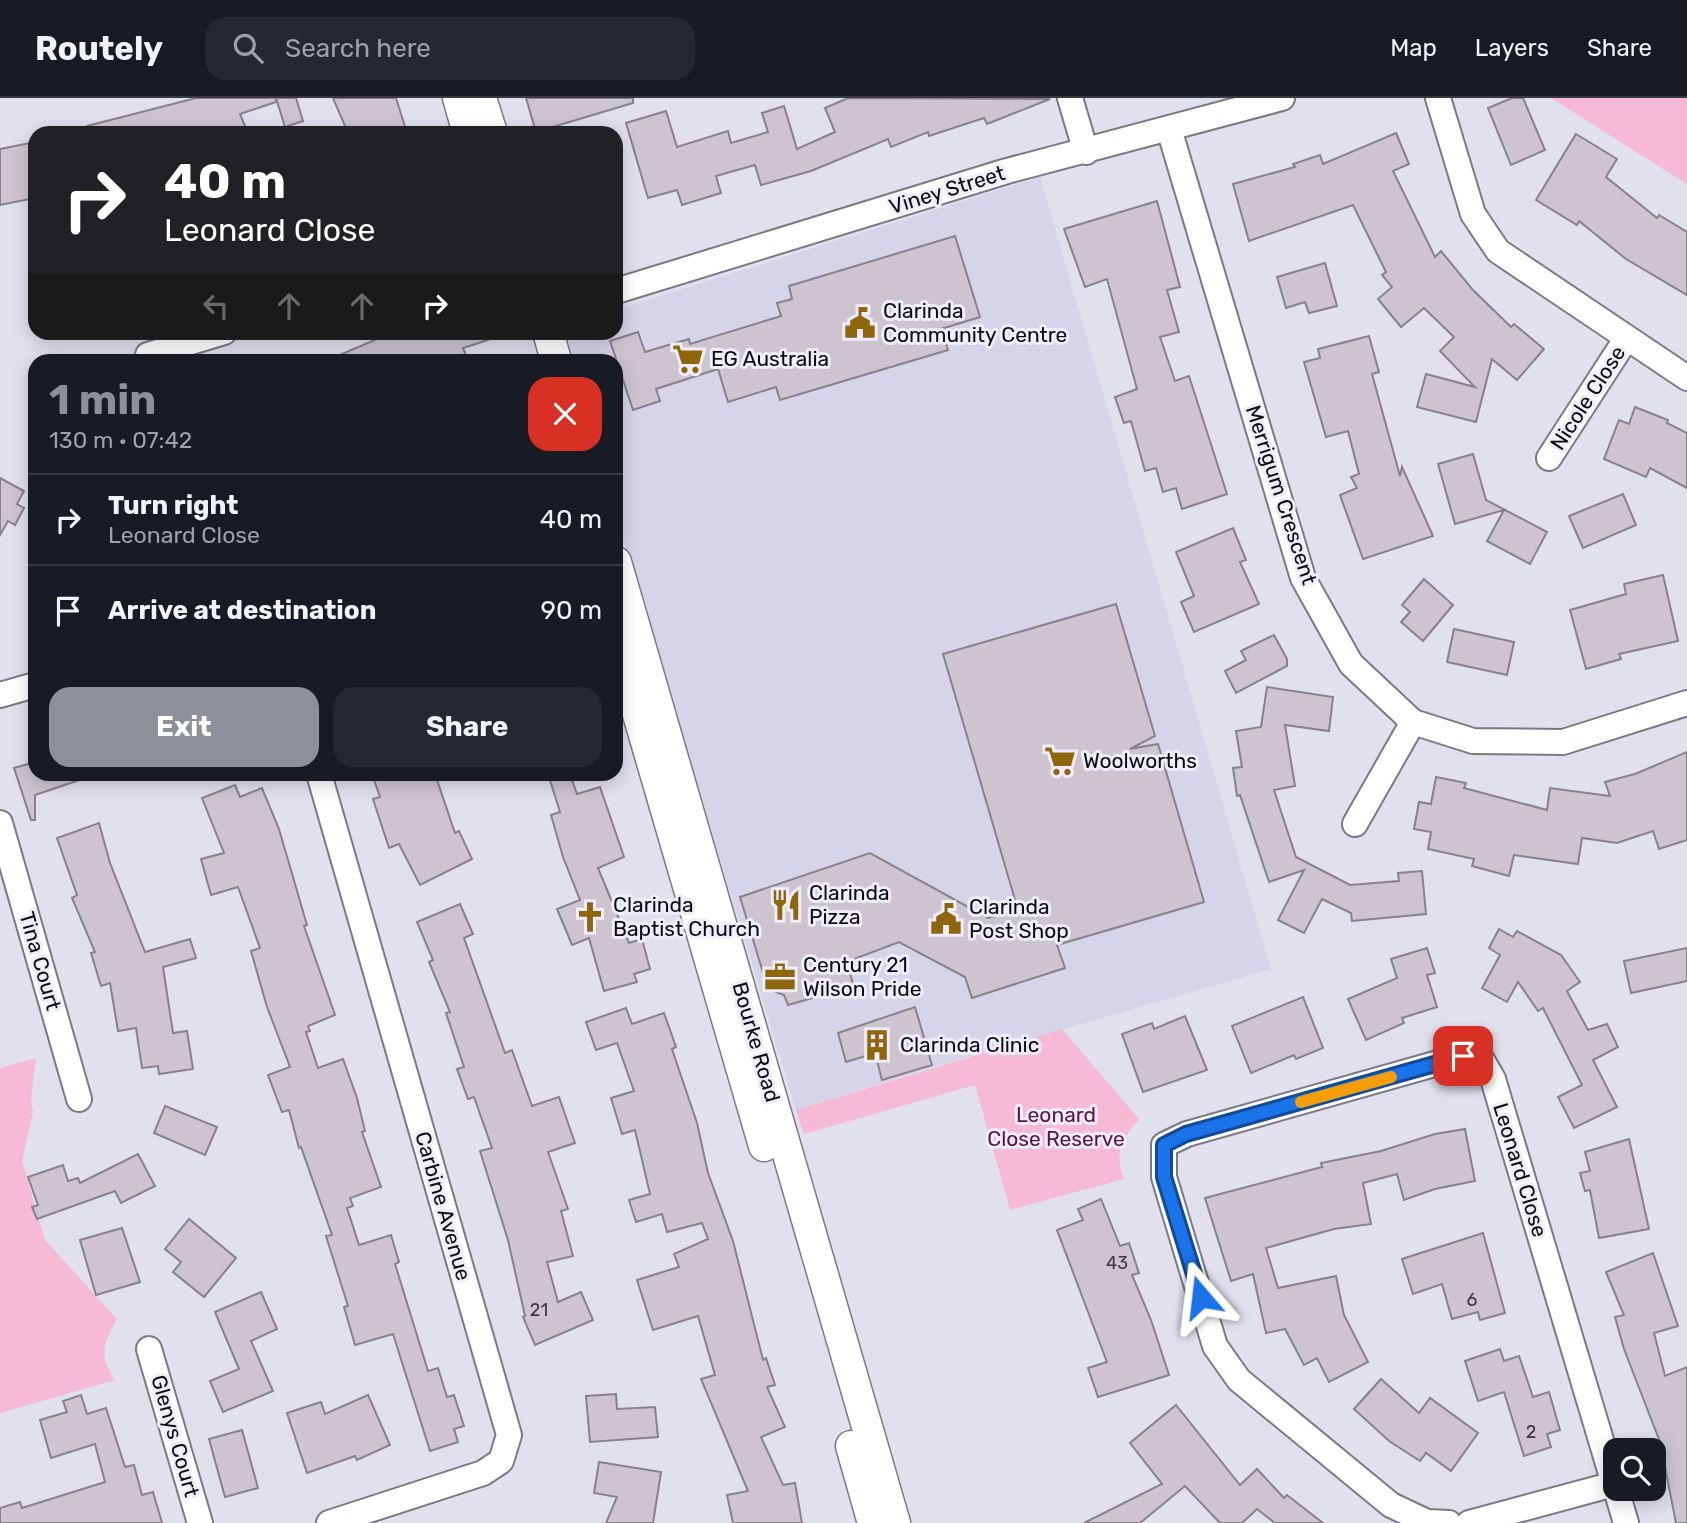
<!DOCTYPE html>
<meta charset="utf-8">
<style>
body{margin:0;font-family:Rubik,sans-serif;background:#242831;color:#f1f3f6;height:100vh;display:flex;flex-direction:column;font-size:26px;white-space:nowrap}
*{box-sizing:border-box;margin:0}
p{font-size:23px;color:#9ea1a6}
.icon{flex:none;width:38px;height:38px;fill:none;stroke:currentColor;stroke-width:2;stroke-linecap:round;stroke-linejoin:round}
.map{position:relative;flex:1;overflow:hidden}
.drawer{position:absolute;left:28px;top:256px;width:595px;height:427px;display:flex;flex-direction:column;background:#171b24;border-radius:21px;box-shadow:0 4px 18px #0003}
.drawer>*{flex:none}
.top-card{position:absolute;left:28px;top:28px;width:595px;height:214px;border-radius:21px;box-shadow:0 4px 18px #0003;background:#202124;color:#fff;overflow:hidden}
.controls{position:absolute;left:1603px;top:1340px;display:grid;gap:14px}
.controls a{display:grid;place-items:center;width:63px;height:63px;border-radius:14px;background:#171b24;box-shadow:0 4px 18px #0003;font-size:35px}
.pin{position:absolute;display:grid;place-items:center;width:60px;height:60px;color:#fff;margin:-30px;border-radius:14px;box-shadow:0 4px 10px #0006}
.me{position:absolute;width:77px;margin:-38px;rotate:343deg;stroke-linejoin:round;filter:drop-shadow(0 0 5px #0008)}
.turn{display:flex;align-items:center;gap:24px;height:147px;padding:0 21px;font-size:32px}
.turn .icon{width:91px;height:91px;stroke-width:2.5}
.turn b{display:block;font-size:49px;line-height:60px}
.lanes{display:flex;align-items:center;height:66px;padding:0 21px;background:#0003;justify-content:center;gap:35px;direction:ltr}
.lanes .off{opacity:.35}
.round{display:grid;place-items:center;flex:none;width:74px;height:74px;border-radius:21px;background:#242831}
.overview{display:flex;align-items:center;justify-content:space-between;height:119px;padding:0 21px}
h1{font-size:42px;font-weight:700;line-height:52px;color:#8c9099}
.button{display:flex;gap:14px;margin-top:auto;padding:14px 21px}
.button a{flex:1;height:80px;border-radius:21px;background:#8c9099;color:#fff;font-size:28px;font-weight:700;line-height:80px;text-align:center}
.button a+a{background:#242831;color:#f1f3f6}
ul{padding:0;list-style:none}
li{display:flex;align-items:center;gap:21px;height:91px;padding:0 21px;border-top:2px solid #363941}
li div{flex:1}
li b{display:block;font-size:26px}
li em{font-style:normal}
header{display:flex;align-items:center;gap:42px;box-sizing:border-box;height:98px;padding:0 35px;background:#171b24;border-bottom:2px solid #363941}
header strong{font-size:33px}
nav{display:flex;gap:38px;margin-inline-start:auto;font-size:24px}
.search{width:490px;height:63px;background:#242831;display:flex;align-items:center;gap:18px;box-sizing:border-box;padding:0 24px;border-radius:21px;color:#9ea1a6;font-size:26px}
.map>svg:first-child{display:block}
.built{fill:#d6d4e9}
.green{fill:#f6bad5}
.building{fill:#cdc4cf;stroke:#88808a;stroke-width:2}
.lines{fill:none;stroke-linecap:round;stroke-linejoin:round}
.minor-casing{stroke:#7a7985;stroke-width:28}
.major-casing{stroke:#7a7985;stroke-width:33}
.minor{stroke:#fff;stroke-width:24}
.major{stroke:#fff;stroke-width:30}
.route-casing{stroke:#114b97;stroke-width:18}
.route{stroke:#1a73e8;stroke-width:12}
.slow{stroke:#f59e0b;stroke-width:12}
.labels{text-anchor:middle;stroke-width:6;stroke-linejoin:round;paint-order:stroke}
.number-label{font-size:18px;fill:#3c393f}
.street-label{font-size:21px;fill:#0b0b0f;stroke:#eeedfb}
.poi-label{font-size:21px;fill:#0b0b0f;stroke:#eeedfb;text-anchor:start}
.park-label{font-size:21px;fill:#5d133e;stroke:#eeedfb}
</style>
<header>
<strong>Routely</strong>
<div class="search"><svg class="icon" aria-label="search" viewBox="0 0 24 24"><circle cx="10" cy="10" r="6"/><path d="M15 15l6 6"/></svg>Search here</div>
<nav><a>Map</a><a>Layers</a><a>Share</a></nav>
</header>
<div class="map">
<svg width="1687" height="1425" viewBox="0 0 1687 1425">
<rect width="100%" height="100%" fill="#e1e0ed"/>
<path class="built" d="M1040,79L1271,871L940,967L796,1012L616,416V262H574L567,235L616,234V212Z"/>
<g class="green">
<path d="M1551,0H1687V86Z"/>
<path d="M1062,931L1139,1021C1121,1043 1114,1053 1124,1081L1010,1112L975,987L804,1036L796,1012Z"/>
<path d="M36,960L31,1000L33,1014L22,1063L45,1142L117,1221C103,1247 98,1256 115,1282L0,1315V970Z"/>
</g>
<g class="building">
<path d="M196,0H276V4L240,16L248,35H88L87,28Z"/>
<path d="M276,0H296L303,23L285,29Z"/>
<path d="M333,0H396L407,35H348Z"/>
<path d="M526,0H633V5L536,34Z"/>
<path d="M848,0L1050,1L987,26L984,20L929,38L928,34L891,49L888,41L811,73L761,87L755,67L716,78L721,95L682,107L677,92L648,100L626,25L666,13L677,49L728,33L731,45L768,34L762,15L784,8L797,51L835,34L825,10Z"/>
<path d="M1512,0H1523L1545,52L1511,67L1488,10Z"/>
<path d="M1396,35L1409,66L1393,73L1435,159L1441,153L1472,191L1511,229L1514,226L1544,251L1517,282L1492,261L1476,324L1417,309L1426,276L1475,289L1440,253L1454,239L1424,210L1401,229L1378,201L1392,189L1382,177L1386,174L1353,107L1249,143L1233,86L1295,69L1293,66L1320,57L1323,66Z"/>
<path d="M1576,36L1617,61L1606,79L1657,120L1659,117L1687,134V197L1626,161L1579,123L1577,127L1536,102Z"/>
<path d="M35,44V100L0,107V51Z"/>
<path d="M1157,103L1180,189L1167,192L1179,234L1160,239L1175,283L1189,278L1227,396L1182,411L1176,390L1163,394L1156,370L1145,373L1131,323L1124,325L1115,299L1137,291L1107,181L1085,189L1064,131Z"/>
<path d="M955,138L980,219L941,231L948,252L780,302L776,289L728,304L718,271L656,291L660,303L633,312L610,243L638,234L645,254L689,241L690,246L781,218L777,205L792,201L789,188Z"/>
<path d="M1325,165L1337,208L1309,215L1305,204L1286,210L1277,179Z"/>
<path d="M373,234H496L497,239L463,250L468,262H328L375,242Z"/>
<path d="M1369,238L1379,274L1372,276L1400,378L1402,369L1433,438L1363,461L1340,397L1357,390L1351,379L1359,376L1348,333L1326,339L1304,264L1320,260L1318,251Z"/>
<path d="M1635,309L1668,322L1667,325L1687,335V390L1650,370L1646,379L1604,361L1619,322L1629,326Z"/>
<path d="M1473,356L1486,402L1547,434L1530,466L1487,443L1504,412L1455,426L1438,366Z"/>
<path d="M0,380L24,393L17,406L24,410L15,427L8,423L0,437Z"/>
<path d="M1623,396L1636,427L1583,450L1569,418Z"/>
<path d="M1233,430L1246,462L1240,464L1259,506L1194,534L1181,504L1194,498L1176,454Z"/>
<path d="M1663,477L1678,543L1619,556L1621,561L1586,571L1570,512L1626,496L1624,486Z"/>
<path d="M1424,481L1453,507L1423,543L1401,524L1410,514L1402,507Z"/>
<path d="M1116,506L1155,638L1130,651L1158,646L1204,804L1057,847L1065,870L972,900L965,879L899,844L846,864L854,888L788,907L784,897L768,891L740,799L870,755L988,820L1018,812L943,556Z"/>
<path d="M1454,531L1514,544L1507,577L1447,564Z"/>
<path d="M1274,537L1287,561V568L1236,595L1225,573L1246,562L1241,553Z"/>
<path d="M1267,589L1333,599L1329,633L1285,627L1295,688L1274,692L1296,759L1350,787L1399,783L1398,775L1422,773L1426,816L1352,823L1351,815L1322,801L1304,835L1278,822L1304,772L1269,784L1240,697L1237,698L1233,670L1242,669L1236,633L1261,629Z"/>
<path d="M1687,654V742L1659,751L1653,733L1617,745L1582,740L1578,766L1514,757L1509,778L1472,768L1474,761L1428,751L1431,734L1414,731L1419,704L1431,706L1436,679L1466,685L1464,690L1547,712L1550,690L1610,698L1605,684L1635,676Z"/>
<path d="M35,664V676H87L88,679L35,697V722H31L14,670Z"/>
<path d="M372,676H435L455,735L459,733L472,761L420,787L399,746L389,750L373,701L380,699Z"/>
<path d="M548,676H570L577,696L600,689L624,759L598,770L629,845L642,841L650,871L634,876L637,884L604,893L589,840L572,847L557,811L580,802L563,759L551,717L560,714Z"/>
<path d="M235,687L240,699L262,690L279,731L307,827L304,828L335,917L308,928L310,933L306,934L318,970L343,961L357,1000L365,1033L362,1034L381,1089L350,1100L353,1108L347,1110L359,1147L391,1137L399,1164L395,1166L428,1273L438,1270L447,1299L454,1297L464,1328L454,1331L458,1344L430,1353L393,1236L355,1247L344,1209L348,1208L326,1138L332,1137L301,1049L299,1050L289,1012L282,1014L268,977L290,969L267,909L251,853L260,850L238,789L211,797L201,761L224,755L202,700Z"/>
<path d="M99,725L110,765L145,854L190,841L196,860L163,869L173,935L187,933L193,971L159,976L158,968L142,970L136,930L118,933L110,885L101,888L91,855L95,854L72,800L77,797L57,740Z"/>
<path d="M460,806L473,836L464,840L505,955L512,952L532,1008L559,999L575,1045L548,1054L568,1111L561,1113L573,1158L547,1164L558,1204L581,1194L593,1222L535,1247L523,1219L525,1218L508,1142L480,1053L492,1050L474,999L468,1001L457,971L464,969L446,915L450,914L429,864L433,862L417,824Z"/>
<path d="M1499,831L1513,839L1517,833L1561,857L1580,884L1567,893L1588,932L1607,926L1618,949L1593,962L1617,1009L1574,1030L1558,999L1582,987L1543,910L1538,913L1518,884L1507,904L1482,890L1500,857L1489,850Z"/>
<path d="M1427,850L1435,875L1427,877L1437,909L1402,920L1404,925L1366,942L1348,901L1397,880L1391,861Z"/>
<path d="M1687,850V883L1631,895L1624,863Z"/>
<path d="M1303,899L1323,950L1296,961L1294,957L1251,975L1232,928Z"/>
<path d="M915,909L932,967L882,982L875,955L846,964L838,935Z"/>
<path d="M626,910L632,926L664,915L676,949L672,951L697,1025L708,1075L733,1143L763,1262L766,1260L775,1287L767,1289L785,1329L761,1339L783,1387L795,1385L802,1425H733L727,1397L748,1393L701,1281L715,1277L698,1218L653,1232L637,1182L679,1169L674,1156L708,1141L702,1125L667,1134L662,1116L636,1124L629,1102L650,1096L635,1032L622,1036L611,1000L634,993L617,945L596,952L586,924Z"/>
<path d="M1185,918L1207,972L1143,994L1122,936L1152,925L1154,931Z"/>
<path d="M165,1008L217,1029L205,1057L154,1035Z"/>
<path d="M1465,1031L1475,1083L1435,1091L1404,1102L1397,1076L1363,1085L1371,1126L1334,1131L1266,1150L1278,1190L1336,1178L1344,1217L1368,1264L1329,1284L1317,1260L1304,1267L1285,1231L1266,1235L1253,1176L1231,1183L1205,1100L1322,1069L1321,1065L1381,1053L1435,1036Z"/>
<path d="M1629,1041L1649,1131L1599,1140L1590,1092L1585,1093L1580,1075L1590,1073L1585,1054Z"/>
<path d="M138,1056L155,1088L121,1105L115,1093L37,1121L32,1109L38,1107L28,1079L63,1067L68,1083L78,1080L80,1085Z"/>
<path d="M1101,1101L1120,1148L1129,1145L1139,1175L1132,1177L1151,1222L1169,1277L1098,1299L1088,1270L1107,1264L1057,1132L1083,1122L1078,1111Z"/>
<path d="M189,1121L236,1160L204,1199L173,1174L181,1164L165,1151Z"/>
<path d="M122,1130L140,1184L96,1197L80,1142Z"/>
<path d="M1483,1135L1505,1215L1480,1222L1478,1214L1452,1221L1442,1186L1413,1196L1402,1161Z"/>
<path d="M1653,1155L1678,1228L1654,1235L1665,1278L1687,1269V1425H1676L1660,1344L1624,1251L1615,1219L1624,1217L1606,1174Z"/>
<path d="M261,1194L277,1231L251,1243L273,1293L223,1314L210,1283L239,1271L215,1214Z"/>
<path d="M1500,1251L1504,1263L1519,1258L1533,1299L1549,1294L1560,1332L1547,1336L1551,1349L1524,1358L1504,1294L1478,1303L1465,1263Z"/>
<path d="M1381,1281L1419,1315L1430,1300L1478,1335L1451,1373L1426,1355L1420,1363L1389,1343L1354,1311Z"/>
<path d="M616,1296L617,1311L655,1309L658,1339L590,1344L586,1298Z"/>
<path d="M81,1297L87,1316L106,1310L125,1369L134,1367L142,1397L153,1394L162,1425H0V1410L20,1404L22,1410L105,1384L95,1346L51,1360L40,1322L67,1314L63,1303Z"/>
<path d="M368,1297L390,1347L357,1362L355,1358L307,1375L287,1315L321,1304L325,1316Z"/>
<path d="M1176,1307L1240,1387L1257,1371L1284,1400L1287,1397L1323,1425H1275L1257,1411L1242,1425H1220L1185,1388L1140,1425H1084L1162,1386L1130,1345Z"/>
<path d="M242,1332L258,1390L225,1399L209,1341Z"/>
<path d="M599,1364L661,1374L653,1425H606L617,1399L594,1395Z"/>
</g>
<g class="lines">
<defs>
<g id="minor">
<path d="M1070,0L1086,54"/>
<path d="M1438,0L1473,116L1498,153L1687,280"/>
<path d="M1169,31L1303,480L1351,566L1413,624L1473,643L1563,644L1687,605"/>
<path d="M616,193L1007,73L1282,0"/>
<path d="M148,257L224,234"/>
<path d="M1549,360L1626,241"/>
<path d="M0,597L35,587"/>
<path d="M319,676L509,1337L501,1363L483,1375L329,1425"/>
<path d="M0,725L79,1001"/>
<path d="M1355,726L1413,624"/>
<path d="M149,1251L200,1425"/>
<path d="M1616,1391L1626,1425"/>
<path d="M1449,1425L1427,1424L1391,1407L1239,1282L1215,1248L1164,1079V1047L1187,1036L1463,958L1482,962L1493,981L1615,1389"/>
<path d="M1469,1425L1614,1386"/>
</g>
<g id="major">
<path d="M458,0L468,35"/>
<path d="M481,0L492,35"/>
<path d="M548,234L556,262"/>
<path d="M616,464L895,1425"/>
<path d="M616,541L764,1048"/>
<path d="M851,1348L873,1425"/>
</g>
</defs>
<use href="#minor" class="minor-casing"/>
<use href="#major" class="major-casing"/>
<use href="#minor" class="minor"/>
<use href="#major" class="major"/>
</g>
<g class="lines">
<defs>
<path id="route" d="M1201,1199L1164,1079V1047L1186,1036L1463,958"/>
</defs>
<use href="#route" class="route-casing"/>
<use href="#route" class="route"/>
<path class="slow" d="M1301,1004L1391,979"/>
</g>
<defs>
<symbol id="civic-bare" viewBox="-9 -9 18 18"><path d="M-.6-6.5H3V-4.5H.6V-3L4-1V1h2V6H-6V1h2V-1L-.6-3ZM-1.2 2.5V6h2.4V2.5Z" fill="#90660d" stroke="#eeedfb" stroke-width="2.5" paint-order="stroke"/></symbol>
<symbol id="supermarket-bare" viewBox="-9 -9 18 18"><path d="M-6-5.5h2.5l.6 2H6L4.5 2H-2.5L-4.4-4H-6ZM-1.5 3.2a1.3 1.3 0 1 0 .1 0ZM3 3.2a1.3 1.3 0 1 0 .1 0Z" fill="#90660d" stroke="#eeedfb" stroke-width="2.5" paint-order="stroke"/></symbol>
<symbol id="restaurant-bare" viewBox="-9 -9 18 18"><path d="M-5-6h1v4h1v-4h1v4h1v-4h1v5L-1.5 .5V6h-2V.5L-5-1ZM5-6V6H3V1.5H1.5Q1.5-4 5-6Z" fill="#90660d" stroke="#eeedfb" stroke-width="2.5" paint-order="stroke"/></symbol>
<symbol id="church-bare" viewBox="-9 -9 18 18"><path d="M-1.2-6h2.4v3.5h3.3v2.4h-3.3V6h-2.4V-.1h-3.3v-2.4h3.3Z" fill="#90660d" stroke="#eeedfb" stroke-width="2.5" paint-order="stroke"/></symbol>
<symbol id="office-bare" viewBox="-9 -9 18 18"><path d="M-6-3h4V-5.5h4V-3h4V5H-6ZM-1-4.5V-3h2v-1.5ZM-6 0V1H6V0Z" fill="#90660d" stroke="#eeedfb" stroke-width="2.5" paint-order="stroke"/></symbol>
<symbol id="building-bare" viewBox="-9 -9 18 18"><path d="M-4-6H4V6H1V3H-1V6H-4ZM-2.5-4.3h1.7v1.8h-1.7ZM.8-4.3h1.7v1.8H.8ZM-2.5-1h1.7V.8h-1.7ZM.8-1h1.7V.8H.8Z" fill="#90660d" stroke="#eeedfb" stroke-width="2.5" paint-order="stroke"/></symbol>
</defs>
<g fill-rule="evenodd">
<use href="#civic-bare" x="838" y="203" width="44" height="44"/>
<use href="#supermarket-bare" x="666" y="239" width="44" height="44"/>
<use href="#supermarket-bare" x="1038" y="641" width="44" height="44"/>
<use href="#restaurant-bare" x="764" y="785" width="44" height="44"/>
<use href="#church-bare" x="568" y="797" width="44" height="44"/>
<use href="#civic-bare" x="924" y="799" width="44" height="44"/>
<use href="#office-bare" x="758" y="857" width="44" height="44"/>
<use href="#building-bare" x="855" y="925" width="44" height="44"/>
</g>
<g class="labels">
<g class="number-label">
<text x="1117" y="1171">43</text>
<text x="1472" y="1208">6</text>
<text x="539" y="1218">21</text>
<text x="1531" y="1340">2</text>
</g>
<g class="street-label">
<text transform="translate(947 92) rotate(-17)" y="7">Viney Street</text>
<text transform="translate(1588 300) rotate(-57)" y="7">Nicole Close</text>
<text transform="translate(1281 397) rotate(72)" y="7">Merrigum Crescent</text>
<text transform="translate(40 863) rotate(74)" y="7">Tina Court</text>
<text transform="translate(756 944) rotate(74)" y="7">Bourke Road</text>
<text transform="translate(1520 1072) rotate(73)" y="7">Leonard Close</text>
<text transform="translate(443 1108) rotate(74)" y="7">Carbine Avenue</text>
<text transform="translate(175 1338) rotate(74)" y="7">Glenys Court</text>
</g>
<g class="poi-label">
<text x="883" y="220">Clarinda<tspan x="883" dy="24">Community Centre</tspan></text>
<text x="711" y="268">EG Australia</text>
<text x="1083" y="670">Woolworths</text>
<text x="809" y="802">Clarinda<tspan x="809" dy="24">Pizza</tspan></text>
<text x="613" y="814">Clarinda<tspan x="613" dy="24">Baptist Church</tspan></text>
<text x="969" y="816">Clarinda<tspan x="969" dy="24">Post Shop</tspan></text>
<text x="803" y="874">Century 21<tspan x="803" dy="24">Wilson Pride</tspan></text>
<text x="900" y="954">Clarinda Clinic</text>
</g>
<g class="park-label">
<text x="1056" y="1024">Leonard<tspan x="1056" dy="24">Close Reserve</tspan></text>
</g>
</g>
</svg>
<div class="controls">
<a><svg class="icon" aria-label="search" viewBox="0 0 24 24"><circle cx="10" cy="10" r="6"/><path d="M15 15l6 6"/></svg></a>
</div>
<div class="pin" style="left:1463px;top:958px;background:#d93025"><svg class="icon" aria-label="arrive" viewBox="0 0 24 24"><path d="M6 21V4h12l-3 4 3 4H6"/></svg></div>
<svg class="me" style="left:1201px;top:1199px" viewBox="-20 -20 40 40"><path d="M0-17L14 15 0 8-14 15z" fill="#1a73e8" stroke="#fff" stroke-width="4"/></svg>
<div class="top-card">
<div class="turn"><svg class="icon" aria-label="right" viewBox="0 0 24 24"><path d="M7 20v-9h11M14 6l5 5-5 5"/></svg><div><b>40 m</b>Leonard Close</div></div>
<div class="lanes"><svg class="icon off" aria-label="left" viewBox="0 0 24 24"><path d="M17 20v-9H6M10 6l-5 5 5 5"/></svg><svg class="icon off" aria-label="ahead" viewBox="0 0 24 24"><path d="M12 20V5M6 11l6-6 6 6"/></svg><svg class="icon off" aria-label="ahead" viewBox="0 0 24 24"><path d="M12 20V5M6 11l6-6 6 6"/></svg><svg class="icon" aria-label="right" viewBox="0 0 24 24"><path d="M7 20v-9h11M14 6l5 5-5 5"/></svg></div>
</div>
<section class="drawer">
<div class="overview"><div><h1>1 min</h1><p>130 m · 07:42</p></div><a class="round" style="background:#d93025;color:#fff"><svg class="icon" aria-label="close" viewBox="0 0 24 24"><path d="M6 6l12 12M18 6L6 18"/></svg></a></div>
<ul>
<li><svg class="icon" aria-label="right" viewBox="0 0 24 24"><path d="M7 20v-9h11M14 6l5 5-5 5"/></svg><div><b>Turn right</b><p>Leonard Close</p></div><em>40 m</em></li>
<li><svg class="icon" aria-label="arrive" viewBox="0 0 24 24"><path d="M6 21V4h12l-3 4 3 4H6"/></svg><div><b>Arrive at destination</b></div><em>90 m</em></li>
</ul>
<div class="button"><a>Exit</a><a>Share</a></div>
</section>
</div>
